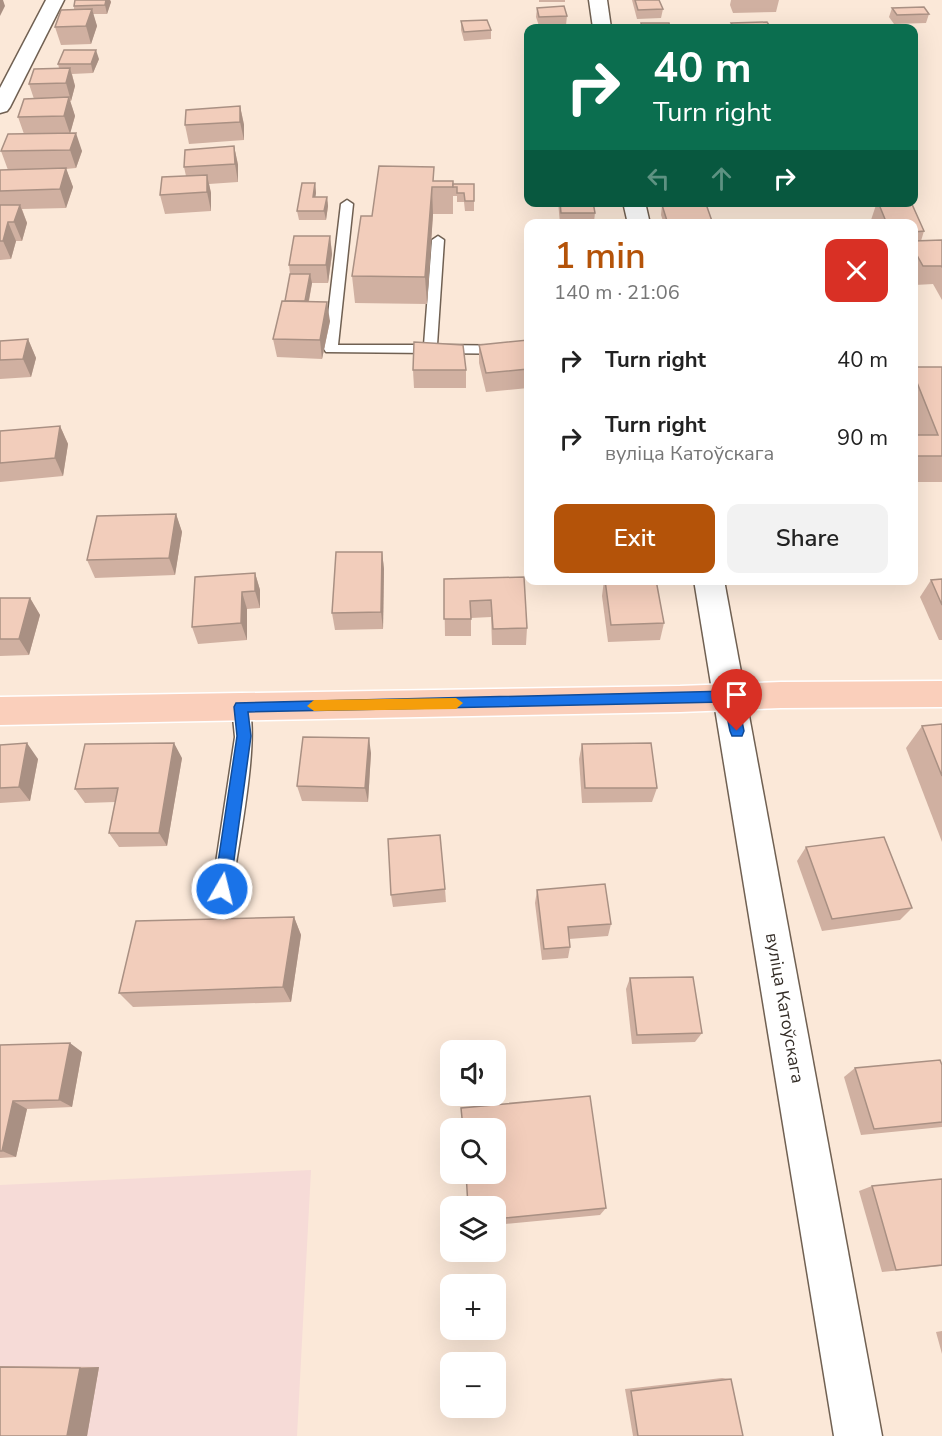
<!DOCTYPE html>
<meta charset="utf-8">
<style>
body{margin:0;font-family:"Nunito Sans",sans-serif;background:#f2f2f2;color:#222;height:100vh;display:flex;flex-direction:column;font-size:22px;white-space:nowrap}
*{box-sizing:border-box;margin:0}
p{font-size:20px;color:#767676}
.icon{flex:none;width:33px;height:33px;fill:none;stroke:currentColor;stroke-width:2;stroke-linecap:round;stroke-linejoin:round}
.map{position:relative;flex:1;overflow:hidden}
.details{position:absolute;left:524px;top:219px;width:394px;height:366px;display:flex;flex-direction:column;background:#fff;border-radius:12px;box-shadow:0 6px 24px #0002}
.details>*{flex:none}
.hud{position:absolute;left:524px;top:24px;width:394px;height:183px;border-radius:12px;box-shadow:0 6px 24px #0002;background:#0b6e4f;color:#fff;overflow:hidden}
.buttons{position:absolute;left:440px;top:1040px;display:grid;gap:12px}
.buttons a{display:grid;place-items:center;width:66px;height:66px;border-radius:12px;background:#fff;box-shadow:0 6px 24px #0002;font-size:30px}
.pin{position:absolute;display:grid;place-items:center;width:51px;height:51px;color:#fff;margin:-62px -26px;border-radius:50% 50% 50% 0;rotate:-45deg;box-shadow:0 0 6px #0007}
.pin .icon{rotate:45deg}
.me{position:absolute;width:66px;margin:-33px;rotate:8deg;stroke-linejoin:round;filter:drop-shadow(0 0 4px #0008)}
.turn{display:flex;align-items:center;gap:21px;height:126px;padding:0 30px;font-size:27px}
.turn .icon{width:78px;height:78px;stroke-width:2.5}
.turn b{display:block;font-size:42px;line-height:51px}
.lanes{display:flex;align-items:center;height:57px;padding:0 30px;background:#0003;justify-content:center;gap:30px;direction:ltr}
.lanes .off{opacity:.35}
.round{display:grid;place-items:center;flex:none;width:63px;height:63px;border-radius:12px;background:#f2f2f2}
.head{display:flex;align-items:center;justify-content:space-between;height:102px;padding:0 30px}
h1{font-size:36px;font-weight:600;line-height:45px;color:#b45309}
.cta{display:flex;gap:12px;margin-top:auto;padding:12px 30px}
.cta a{flex:1;height:69px;border-radius:12px;background:#b45309;color:#fff;font-size:24px;font-weight:600;line-height:69px;text-align:center}
.cta a+a{background:#f2f2f2;color:#222}
ul{padding:0;list-style:none}
li{display:flex;align-items:center;gap:18px;height:78px;padding:0 30px}
li div{flex:1}
li b{display:block;font-size:22px}
li em{font-style:normal}
.map>svg:first-child{display:block}
.commercial{fill:#f6dbd7}
.lines{fill:none;stroke-linecap:round;stroke-linejoin:round}
.service-casing{stroke:#706052;stroke-width:3}
.tertiary-casing{stroke:#706052;stroke-width:3}
.primary-casing{stroke:#fff;stroke-width:3}
.service{fill:#fff;fill-rule:evenodd}
.tertiary{fill:#fff;fill-rule:evenodd}
.primary{fill:#facfbb;fill-rule:evenodd}
.wall{fill:#d0b0a1}
.shaded-wall{fill:#a99083}
.building{fill:#f2cdbb;stroke:#a99083;stroke-width:1.5}
.route{fill:#1a73e8;stroke:#114b97;stroke-width:1.5}
.slow{fill:#f59e0b}
.labels{text-anchor:middle;stroke-width:5;stroke-linejoin:round;paint-order:stroke}
.street-label{font-size:18px;fill:#342d27;stroke:#fff}
</style>
<div class="map">
<svg width="942" height="1436" viewBox="0 0 942 1436">
<rect width="100%" height="100%" fill="#fbe8d8"/>
<path class="commercial" d="M311,1170L297,1436H0V1185Z"/>
<g class="lines">
<defs>
<g id="service">
<path d="M347,200L353,204L338,345H424L432,240L438,236L444,240L437,345L528,346V354L326,352L324,349L341,204Z"/>
<path d="M241,700L247,702C262,730 237,852 232,889L229,896L222,898L215,896L212,889L235,737L232,707L235,702Z"/>
</g>
<g id="tertiary">
<path d="M46,0H64L10,107L7,111L0,113V88Z"/>
<path d="M589,0H607L611,28H593Z"/>
<path d="M623,202H645L650,224H628Z"/>
<path d="M694,580H724L882,1436H834Z"/>
</g>
<path id="primary" d="M942,681V707L781,708L680,712L0,725V697L680,686L781,682Z"/>
</defs>
<use href="#service" class="service-casing"/>
<use href="#tertiary" class="tertiary-casing"/>
<use href="#primary" class="primary-casing"/>
<use href="#service" class="service"/>
<use href="#tertiary" class="tertiary"/>
<use href="#primary" class="primary"/>
</g>
<g class="wall">
<path d="M75,0H110L111,2L107,14H93L97,26L91,44L61,45L55,27L74,9V6Z"/>
<rect x="539" y="0" width="26" height="2"/>
<path d="M632,0H659L663,9L661,18L637,19Z"/>
<path d="M731,0H779L776,12L733,13L730,5Z"/>
<path d="M537,8L567,16L566,25L539,26L536,17Z"/>
<path d="M892,8L929,14L926,23L894,24L889,17Z"/>
<path d="M461,21L491,30V39L464,41L461,30Z"/>
<path d="M99,59L93,73L72,74L75,86L71,101H70L75,116L70,133L82,151L76,168L66,169L73,187L66,208L22,209L27,223L22,241H16L11,259L0,260V170H8L1,151L24,134L18,117L34,99L29,84L59,68L58,64Z"/>
<path d="M240,106L244,125V140L189,144L185,125Z"/>
<path d="M234,146L238,165V182L209,184L211,193V211L165,214L160,195L186,176L184,167Z"/>
<path d="M434,181L453,184H474V211H465L464,202H457V196H453V214H433L427,304L355,303L352,276L372,216Z"/>
<path d="M315,183L316,193L315,197H327L328,206L326,220H299L297,211Z"/>
<path d="M558,202H593L595,213L594,222L560,223Z"/>
<path d="M753,202H811L810,204H753Z"/>
<path d="M877,202H911L914,224H873L871,220Z"/>
<path d="M662,205L713,224H664L661,215Z"/>
<path d="M924,231L921,241L942,240V300L933,284L915,285L914,282V232Z"/>
<path d="M330,236L332,254L328,283H312L309,301L330,321L322,359L277,357L273,339L285,301L290,274L289,265Z"/>
<path d="M28,339L36,358L31,377L0,379V341Z"/>
<path d="M528,340V388L486,392L479,363V345Z"/>
<path d="M914,367H942V482H914V435H915L914,432Z"/>
<path d="M413,370H466V388H414Z"/>
<path d="M60,426L68,444L63,476L0,482V431Z"/>
<path d="M176,514L182,532L175,575L95,578L87,560Z"/>
<path d="M382,552L384,569L383,629L335,630L332,613Z"/>
<path d="M255,573L260,590V608L247,609V640L198,644L192,627Z"/>
<path d="M524,577L527,628L526,645H492L491,617L471,618V636H445L444,579Z"/>
<path d="M942,579V640H939L920,597L931,580Z"/>
<path d="M604,580H656L664,623L660,640L608,642L602,596Z"/>
<path d="M0,598H30L40,615L29,655L0,656Z"/>
<path d="M942,724V842L906,748L922,726Z"/>
<path d="M582,744L657,788L652,802L582,803L579,759Z"/>
<path d="M0,745L38,759L30,801L0,803Z"/>
<path d="M371,753L368,802L302,801L297,786Z"/>
<path d="M182,758L167,846L119,847L109,833L115,802L85,803L75,789Z"/>
<path d="M806,847L912,908L900,920L822,931L797,861Z"/>
<path d="M445,889L446,902L393,907L391,895Z"/>
<path d="M537,890L611,924L608,936L569,939L570,947L568,958L542,960L535,903Z"/>
<path d="M294,917L301,935L291,1002L133,1007L119,993Z"/>
<path d="M630,978L702,1033L695,1042L632,1044L626,989Z"/>
<path d="M0,1045L82,1052L72,1107L27,1109L16,1157L0,1158Z"/>
<path d="M942,1065V1127L861,1135L844,1077L855,1068Z"/>
<path d="M942,1179V1266L882,1272L859,1191L872,1186Z"/>
<path d="M495,1206L606,1208L600,1215L495,1225Z"/>
<path d="M942,1331V1354L936,1332Z"/>
<path d="M0,1366L99,1367L87,1436L0,1367Z"/>
<path d="M722,1378L731,1379L743,1436H633L625,1389Z"/>
</g>
<g class="shaded-wall">
<path d="M0,0H3L5,6L0,16Z"/>
<path d="M106,0H110L111,2L107,14L105,5Z"/>
<path d="M92,9L97,26L91,44L86,26Z"/>
<path d="M96,50L99,59L93,73L91,64Z"/>
<path d="M70,68L75,86L71,101L66,83Z"/>
<path d="M69,97L75,116L70,134L64,116Z"/>
<path d="M240,106L244,125V140L240,122Z"/>
<path d="M76,133L82,151L76,168L70,150Z"/>
<path d="M234,146L238,165V182L235,164Z"/>
<path d="M66,168L73,187L66,208L60,189Z"/>
<path d="M207,175L211,193V211L207,192Z"/>
<path d="M315,183L316,193L314,206L313,197Z"/>
<path d="M432,187L433,214L427,304L425,277Z"/>
<path d="M327,197L328,206L326,220L324,211Z"/>
<path d="M20,205L27,223L22,241L14,222Z"/>
<path d="M8,222L16,241L11,259L3,241Z"/>
<path d="M330,236L332,254L328,283L326,265Z"/>
<path d="M310,274L312,283L305,320L304,311Z"/>
<path d="M327,302L330,321L322,359L320,340Z"/>
<path d="M28,339L36,358L31,377L23,359Z"/>
<path d="M60,426L68,444L63,476L55,458Z"/>
<path d="M176,514L182,532L175,575L169,558Z"/>
<path d="M382,552L384,569L383,629L381,612Z"/>
<path d="M255,573L260,590V608L255,591Z"/>
<path d="M242,592L247,609V640L241,623Z"/>
<path d="M30,598L40,615L29,655L19,639Z"/>
<path d="M369,738L371,753L368,802L365,788Z"/>
<path d="M27,743L38,759L30,801L19,787Z"/>
<path d="M174,743L182,758L167,846L159,833Z"/>
<path d="M294,917L301,935L291,1002L283,987Z"/>
<path d="M70,1043L82,1052L72,1107L59,1100Z"/>
<path d="M13,1101L27,1109L16,1157L2,1151Z"/>
<path d="M99,1367L87,1436H67L80,1368Z"/>
</g>
<g class="building">
<path d="M75,0H106L105,5L74,6Z"/>
<path d="M635,0H659L663,9L638,10Z"/>
<path d="M564,6L567,16L539,17L537,8Z"/>
<path d="M924,7L929,14L897,15L892,8Z"/>
<path d="M92,9L86,26L55,27L61,10Z"/>
<path d="M487,20L491,30L464,32L461,21Z"/>
<path d="M767,22L771,28H734L731,23Z"/>
<path d="M641,23H669L670,28H642Z"/>
<path d="M64,50H96L91,64H58Z"/>
<path d="M70,68L66,83L29,84L34,69Z"/>
<path d="M69,97L64,116L18,117L24,99Z"/>
<path d="M240,106V122L185,125L186,110Z"/>
<path d="M76,133L70,150L1,151L8,134Z"/>
<path d="M234,146L235,164L184,167L185,150Z"/>
<path d="M379,166L434,167L433,181H453V187H432L425,277L352,276L361,216H372Z"/>
<path d="M66,168L60,189L0,191V170Z"/>
<path d="M207,175V192L160,195L162,177Z"/>
<path d="M302,183H315L313,197H327L324,211H297Z"/>
<path d="M453,184H474V201H465L464,193H457V187H453Z"/>
<path d="M560,202H593L595,213H561Z"/>
<path d="M878,202H911L924,231L914,232V224H887Z"/>
<path d="M706,204L713,224H668L662,205Z"/>
<path d="M0,205H20L14,222H8L3,241H0Z"/>
<path d="M294,236H330L326,265H289Z"/>
<path d="M942,240V267L941,266H923L914,250V241Z"/>
<path d="M290,274H310L305,301H285Z"/>
<path d="M282,301L327,302L320,340L273,339Z"/>
<path d="M28,339L23,359L0,360V341Z"/>
<path d="M528,340V369L486,373L479,345Z"/>
<path d="M414,342L463,345L466,370H413Z"/>
<path d="M914,367H942V456H914V435H938L914,375Z"/>
<path d="M60,426L55,458L0,463V431Z"/>
<path d="M176,514L169,558L87,560L97,516Z"/>
<path d="M336,552H382L381,612L332,613Z"/>
<path d="M255,573V591L242,592L241,623L192,627L195,577Z"/>
<path d="M524,577L527,628L493,629L491,600L470,601L471,619H444V579Z"/>
<path d="M942,579V605L931,580Z"/>
<path d="M605,580H656L664,623L611,625Z"/>
<path d="M0,598H30L19,639H0Z"/>
<path d="M942,724V776L922,726Z"/>
<path d="M303,737L369,738L365,788L297,786Z"/>
<path d="M27,743L19,787L0,788V745Z"/>
<path d="M174,743L159,833H109L118,788L75,789L85,744Z"/>
<path d="M651,743L657,788H585L582,744Z"/>
<path d="M440,835L445,889L391,895L388,839Z"/>
<path d="M884,837L912,908L832,919L806,847Z"/>
<path d="M605,884L611,924L568,927L570,947L544,949L537,890Z"/>
<path d="M294,917L283,987L119,993L136,921Z"/>
<path d="M693,977L702,1033L637,1035L630,978Z"/>
<path d="M70,1043L59,1100L13,1101L2,1151H0V1045Z"/>
<path d="M940,1060L942,1065V1122L874,1129L855,1068Z"/>
<path d="M590,1096L606,1208L495,1219V1206H468L466,1173H495V1128H463L461,1108Z"/>
<path d="M942,1179V1265L896,1270L872,1186Z"/>
<path d="M0,1367L80,1368L67,1436H0Z"/>
<path d="M731,1379L743,1436H638L631,1391Z"/>
</g>
<path class="route" d="M730,691L737,697L744,731L742,736H732L730,731L724,702L248,712L251,736L230,889L227,894L222,896L217,894L214,889L237,736L234,707L236,703Z"/>
<path class="slow" d="M456,698L463,703L456,709L314,711L307,706L314,700Z"/>
<g class="labels">
<g class="street-label">
<text transform="translate(785 1008) rotate(80)" y="6">вуліца Катоўскага</text>
</g>
</g>
</svg>
<div class="buttons">
<a><svg class="icon" aria-label="sound" viewBox="0 0 24 24"><path d="M4 9h4l5-4v14l-5-4H4zM17 9q2 3 0 6"/></svg></a>
<a><svg class="icon" aria-label="search" viewBox="0 0 24 24"><circle cx="10" cy="10" r="6"/><path d="M15 15l6 6"/></svg></a>
<a><svg class="icon" aria-label="layers" viewBox="0 0 24 24"><path d="M12 4l9 5-9 5-9-5zM3 14l9 5 9-5"/></svg></a>
<a>+</a>
<a>−</a>
</div>
<div class="pin" style="left:737px;top:731px;background:#d93025"><svg class="icon" aria-label="arrive" viewBox="0 0 24 24"><path d="M6 21V4h12l-3 4 3 4H6"/></svg></div>
<svg class="me" style="left:222px;top:889px" viewBox="-20 -20 40 40"><circle r="17" fill="#1a73e8" stroke="#fff" stroke-width="3"/><path d="M0-11L8 9 0 5-8 9z" fill="#fff"/></svg>
<div class="hud">
<div class="turn"><svg class="icon" aria-label="right" viewBox="0 0 24 24"><path d="M7 20v-9h11M14 6l5 5-5 5"/></svg><div><b>40 m</b>Turn right</div></div>
<div class="lanes"><svg class="icon off" aria-label="left" viewBox="0 0 24 24"><path d="M17 20v-9H6M10 6l-5 5 5 5"/></svg><svg class="icon off" aria-label="ahead" viewBox="0 0 24 24"><path d="M12 20V5M6 11l6-6 6 6"/></svg><svg class="icon" aria-label="right" viewBox="0 0 24 24"><path d="M7 20v-9h11M14 6l5 5-5 5"/></svg></div>
</div>
<section class="details">
<div class="head"><div><h1>1 min</h1><p>140 m · 21:06</p></div><a class="round" style="background:#d93025;color:#fff"><svg class="icon" aria-label="close" viewBox="0 0 24 24"><path d="M6 6l12 12M18 6L6 18"/></svg></a></div>
<ul>
<li><svg class="icon" aria-label="right" viewBox="0 0 24 24"><path d="M7 20v-9h11M14 6l5 5-5 5"/></svg><div><b>Turn right</b></div><em>40 m</em></li>
<li><svg class="icon" aria-label="right" viewBox="0 0 24 24"><path d="M7 20v-9h11M14 6l5 5-5 5"/></svg><div><b>Turn right</b><p>вуліца Катоўскага</p></div><em>90 m</em></li>
</ul>
<div class="cta"><a>Exit</a><a>Share</a></div>
</section>
</div>
